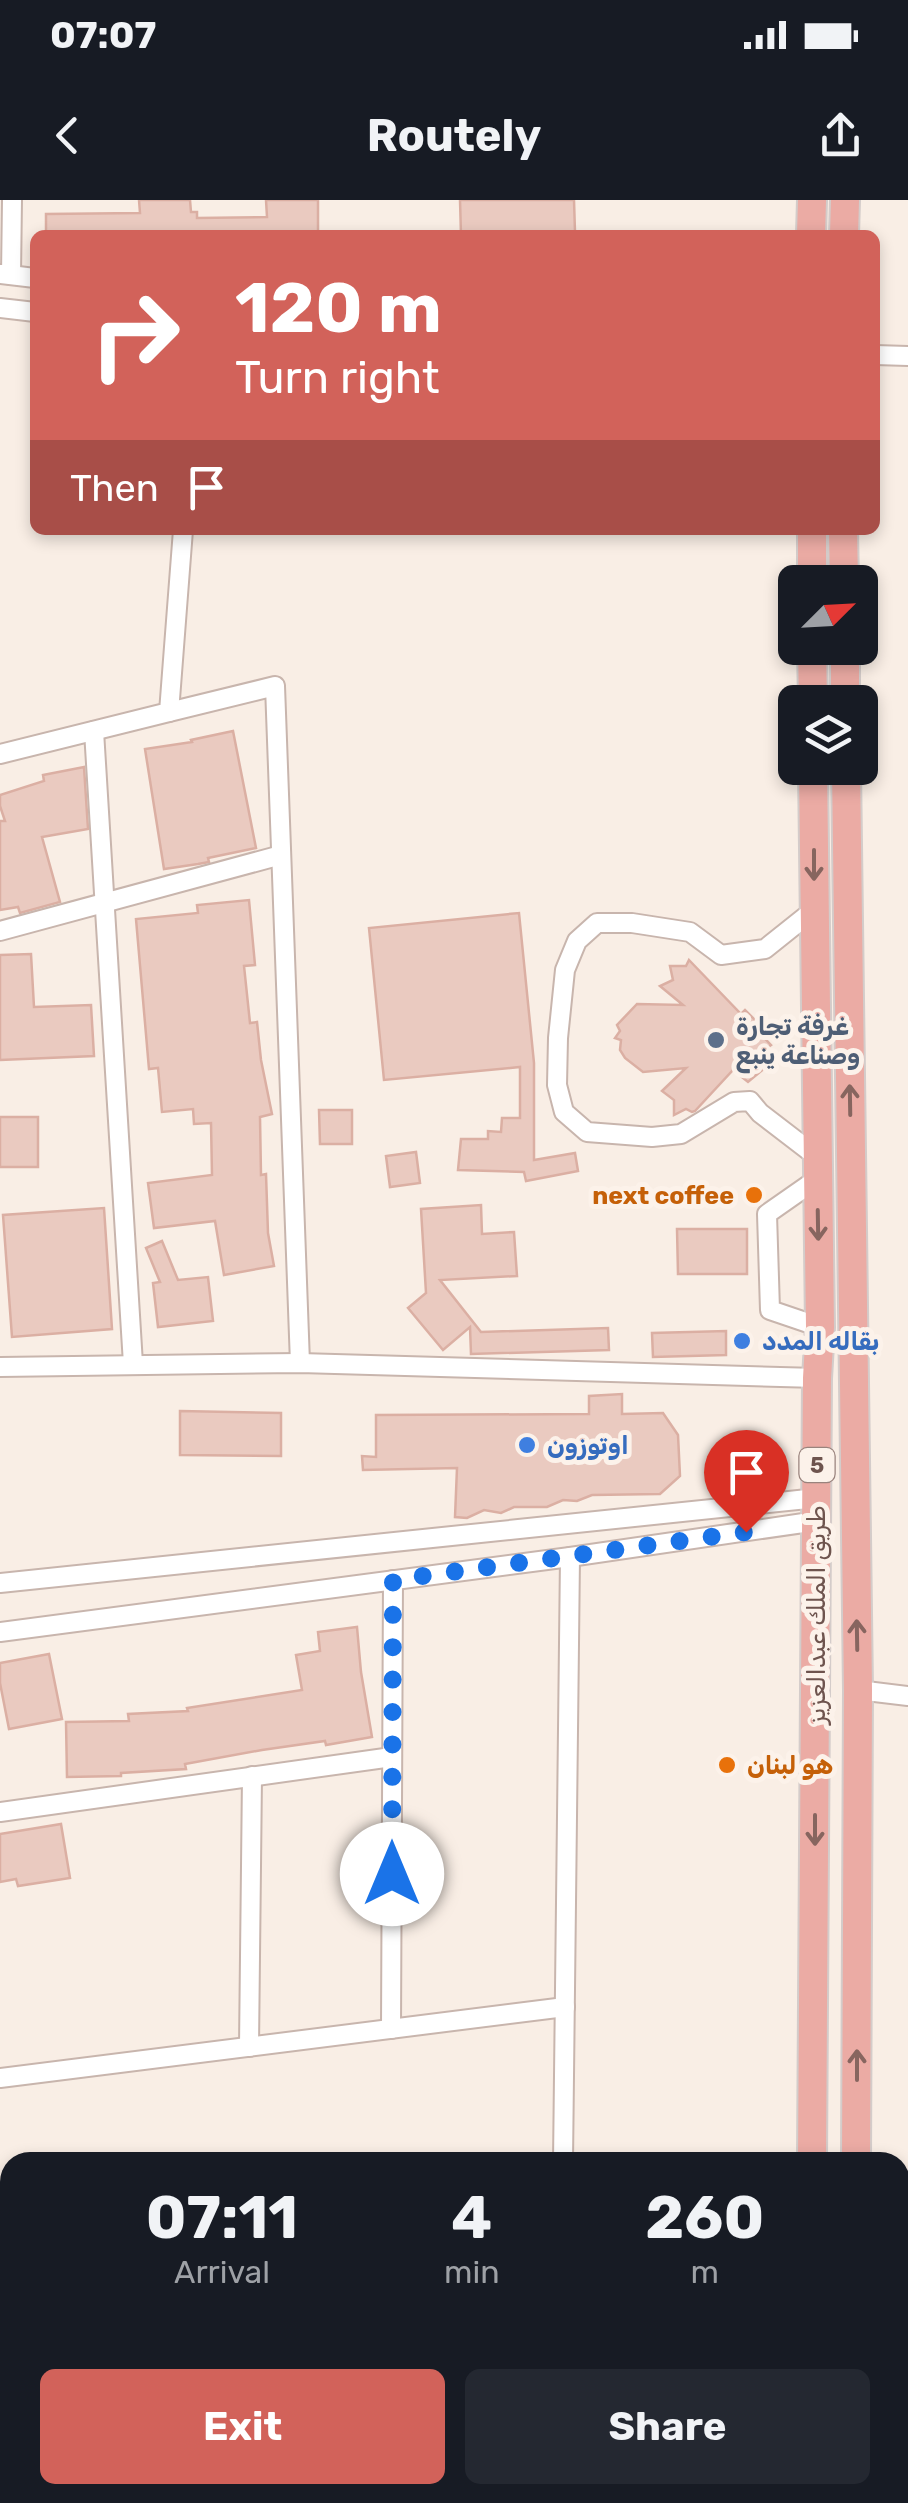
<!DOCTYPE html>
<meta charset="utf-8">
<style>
body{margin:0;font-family:Rubik,Vazirmatn,sans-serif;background:#242831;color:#f1f3f6;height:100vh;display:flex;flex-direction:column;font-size:38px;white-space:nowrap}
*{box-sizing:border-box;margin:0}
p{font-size:32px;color:#9ea1a6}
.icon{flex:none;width:55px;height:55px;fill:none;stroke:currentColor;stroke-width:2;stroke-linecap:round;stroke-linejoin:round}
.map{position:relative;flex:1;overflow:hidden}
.side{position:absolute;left:0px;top:1952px;width:910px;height:352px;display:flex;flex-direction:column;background:#171b24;border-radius:30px 30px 0 0;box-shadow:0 5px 15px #0003}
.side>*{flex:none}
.guide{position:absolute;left:30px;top:30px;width:850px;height:305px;border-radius:15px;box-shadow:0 5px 15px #0003;background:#d2625a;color:#fff;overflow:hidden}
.needle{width:65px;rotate:66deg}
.buttons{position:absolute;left:778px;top:365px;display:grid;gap:20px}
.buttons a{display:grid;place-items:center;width:100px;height:100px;border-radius:15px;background:#171b24;box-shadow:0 5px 15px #0003;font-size:50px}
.pin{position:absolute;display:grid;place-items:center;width:85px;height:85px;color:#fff;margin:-102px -42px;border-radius:50% 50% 50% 0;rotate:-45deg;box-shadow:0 0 10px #0007}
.pin .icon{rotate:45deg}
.me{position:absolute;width:110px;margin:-55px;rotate:0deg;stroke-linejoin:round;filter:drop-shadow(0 0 8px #0008)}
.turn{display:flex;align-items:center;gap:35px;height:210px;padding:0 40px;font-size:45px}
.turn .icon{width:130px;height:130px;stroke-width:2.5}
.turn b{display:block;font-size:70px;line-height:85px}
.then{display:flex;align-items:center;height:95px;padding:0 40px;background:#0003;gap:20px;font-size:38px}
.eta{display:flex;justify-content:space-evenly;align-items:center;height:170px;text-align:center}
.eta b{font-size:60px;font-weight:700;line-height:70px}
.button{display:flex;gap:20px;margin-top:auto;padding:20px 40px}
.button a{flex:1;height:115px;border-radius:15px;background:#d2625a;color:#fff;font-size:40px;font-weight:700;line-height:115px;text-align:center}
.button a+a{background:#242831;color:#f1f3f6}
.status{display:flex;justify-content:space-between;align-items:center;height:70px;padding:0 50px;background:#171b24;direction:ltr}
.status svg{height:28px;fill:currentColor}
header{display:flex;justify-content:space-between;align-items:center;height:130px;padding:0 40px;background:#171b24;font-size:45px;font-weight:700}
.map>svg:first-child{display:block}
.building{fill:#eacac0;stroke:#dbafa3;stroke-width:2.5}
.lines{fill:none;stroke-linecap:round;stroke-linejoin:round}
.minor-casing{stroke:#c8b5ad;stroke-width:22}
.highway-casing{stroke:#d4ccca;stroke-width:32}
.minor{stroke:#fff;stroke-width:18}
.highway{stroke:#ebaba4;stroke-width:28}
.oneway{stroke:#87655f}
.route{stroke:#1a73e8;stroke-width:18;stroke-dasharray:0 32.4}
.service-dot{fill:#5c6f8a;stroke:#fcf2ea;stroke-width:4}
.food-dot{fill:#e8710a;stroke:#fcf2ea;stroke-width:4}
.shop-dot{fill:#3f7fe0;stroke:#fcf2ea;stroke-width:4}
.labels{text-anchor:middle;stroke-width:10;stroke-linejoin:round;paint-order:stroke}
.shield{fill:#fcf2ea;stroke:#99837d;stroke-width:2.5}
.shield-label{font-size:22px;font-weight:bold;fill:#6e544e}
.service-label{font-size:25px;font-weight:bold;fill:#4e5e75;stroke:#fcf2ea;text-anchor:start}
.food-label{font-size:25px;font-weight:bold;fill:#c56008;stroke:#fcf2ea;text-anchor:end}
.shop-label{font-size:25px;font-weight:bold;fill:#366cbe;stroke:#fcf2ea;text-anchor:start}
.street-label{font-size:25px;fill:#6e544e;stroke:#fcf2ea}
</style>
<div class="status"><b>07:07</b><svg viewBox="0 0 49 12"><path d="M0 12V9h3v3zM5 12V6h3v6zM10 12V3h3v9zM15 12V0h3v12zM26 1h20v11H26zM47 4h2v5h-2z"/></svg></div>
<header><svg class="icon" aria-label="back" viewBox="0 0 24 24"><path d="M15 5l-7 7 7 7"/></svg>Routely<svg class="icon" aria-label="share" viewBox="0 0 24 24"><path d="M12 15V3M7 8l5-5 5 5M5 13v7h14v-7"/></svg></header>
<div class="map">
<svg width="908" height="2303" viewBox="0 0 908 2303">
<rect width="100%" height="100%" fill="#f9eee5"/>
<g class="building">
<path d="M139,0H190L191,12H197V18L267,17L266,0H318V35H46V14L140,13Z"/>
<path d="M460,0H574L575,32L461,35Z"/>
<path d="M233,531L256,648L208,658L209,662L198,664L164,669L145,549L192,542L191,540Z"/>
<path d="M84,567L88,629L42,637L60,702L20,713L18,707L0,710V621H5L0,606V595L44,581L43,575Z"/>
<path d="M249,700L255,765L244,766L250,823L257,822L261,860L272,914L260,917L261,975L266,974L268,1033L274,1066L224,1075L215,1021L154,1028L148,983L212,975L211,923L194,924L193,909L162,912L158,868L149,869L136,719L198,713L197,705Z"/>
<path d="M519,713L534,863V960L575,953L578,971L526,981L524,972L458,970L461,939H488V931L501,932L502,918H520V867L384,880L369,728Z"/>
<path d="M31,754L34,807L91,805L94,856L0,860V755Z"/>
<path d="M689,760L741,814L745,810L759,824L754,827L771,845L756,856L766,867L748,882L733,870L695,911L692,912L686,909L674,915V900L662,891L686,868L643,872L625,858L620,850L621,840L615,838L620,831L617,825L637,804L683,805L660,786L673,780L670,766H686Z"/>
<path d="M319,910H352V944H320Z"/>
<rect x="0" y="917" width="38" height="50"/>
<path d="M416,952L420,983L390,987L386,956Z"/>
<path d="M481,1005L482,1034L514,1032L517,1076L440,1080L481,1132L608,1128L609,1150L471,1154L470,1127L443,1150L408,1108L426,1093L421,1009Z"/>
<path d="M104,1008L112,1129L12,1137L3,1015Z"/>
<path d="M677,1029H747V1074H678Z"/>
<path d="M162,1041L178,1080L208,1077L213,1121L158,1127L153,1083L160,1082L146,1048Z"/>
<path d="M726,1131V1155L653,1157L652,1133Z"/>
<path d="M622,1194V1214L663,1213L678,1235L680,1276L660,1294L592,1295L577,1301L563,1300L547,1307H514L501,1313L484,1310L467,1318L455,1317L457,1268L363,1270L362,1256L376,1257V1215L589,1214V1196Z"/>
<path d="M180,1211L281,1213V1256L180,1255Z"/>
<path d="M357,1427L361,1472L372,1537L326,1545L325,1541L262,1550L185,1564L186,1569L121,1573V1576L67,1577L66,1522L129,1521L128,1514L188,1511L187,1508L302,1490L296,1455L320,1451L318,1432Z"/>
<path d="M49,1454L62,1519L9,1529L0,1483V1463Z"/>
<path d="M61,1624L70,1678L18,1686L16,1679L0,1682V1634Z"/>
</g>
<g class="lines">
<defs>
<g id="minor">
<path d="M1,74L35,78"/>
<path d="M11,75L12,0"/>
<path d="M0,108L35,112"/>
<path d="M875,155L908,156"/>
<path d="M169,512L275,486L300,1163"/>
<path d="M94,531L133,1164"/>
<path d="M0,554L169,512L183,330"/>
<path d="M815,709L765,749L721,755L690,732L632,723H597L577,741L565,770L558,838L557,885L564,912L587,932L652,937L681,934L734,902L750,901L760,913L816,956"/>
<path d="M0,731L281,655"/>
<path d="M817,979L767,1014L770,1110L820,1127"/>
<path d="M0,1167L300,1163L817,1178"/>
<path d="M0,1383L817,1298"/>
<path d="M0,1432L570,1357L817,1321"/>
<path d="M858,1490L908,1496"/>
<path d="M0,1612L392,1557"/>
<path d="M391,1829L393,1380"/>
<path d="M249,1847L252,1576"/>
<path d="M0,1878L565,1807"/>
<path d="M563,1962L570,1357"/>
<path d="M900,1988H908"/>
<path d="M900,2140H908"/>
<path d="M900,2192L908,2190"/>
<path d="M0,2233H10"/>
<path d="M0,2272L10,2273"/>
<path d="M511,2295L542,2297L550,2295"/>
<path d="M353,2303L354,2295"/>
</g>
<g id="highway">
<path d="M811,35L812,0"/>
<path d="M844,35L845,0"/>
<path d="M812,330V382"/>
<path d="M843,330L844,382"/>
<path d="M812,448L813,502"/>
<path d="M845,448V502"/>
<path d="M846,568L858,1490L856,1962"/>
<path d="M812,1962L817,1178L820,1127L813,568"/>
<path d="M810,2303V2295"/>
<path d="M849,2303V2295"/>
</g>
</defs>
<use href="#minor" class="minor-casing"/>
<use href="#highway" class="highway-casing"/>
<use href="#minor" class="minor"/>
<use href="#highway" class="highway"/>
</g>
<defs><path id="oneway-shaft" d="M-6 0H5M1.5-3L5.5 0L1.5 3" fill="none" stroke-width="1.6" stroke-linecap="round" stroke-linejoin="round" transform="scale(2.5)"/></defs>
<g class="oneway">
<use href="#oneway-shaft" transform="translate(814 665) rotate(90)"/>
<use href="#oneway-shaft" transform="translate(850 900) rotate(-91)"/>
<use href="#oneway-shaft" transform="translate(818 1025) rotate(89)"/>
<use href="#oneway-shaft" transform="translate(857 1435) rotate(-91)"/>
<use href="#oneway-shaft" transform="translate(815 1630) rotate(90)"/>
<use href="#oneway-shaft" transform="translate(857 1865) rotate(-90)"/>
</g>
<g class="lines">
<path class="route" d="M392,1674L393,1380L746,1332"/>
</g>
<circle class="service-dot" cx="716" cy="840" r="10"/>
<g class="food-dot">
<circle cx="754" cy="995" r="10"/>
<circle cx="727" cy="1565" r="10"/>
</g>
<g class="shop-dot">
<circle cx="742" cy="1141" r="10"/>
<circle cx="527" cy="1245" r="10"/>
</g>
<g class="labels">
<rect class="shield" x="799.5" y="1248" width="35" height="34" rx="8"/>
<g class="shield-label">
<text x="817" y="1273">5</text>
</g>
<g class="service-label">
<text x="736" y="835">غرفة تجارة<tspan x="736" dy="29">وصناعة ينبع</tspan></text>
</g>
<g class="food-label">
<text x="734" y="1004">next coffee</text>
<text x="747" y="1574" text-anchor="start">هو لبنان</text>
</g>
<g class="shop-label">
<text x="762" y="1150">بقاله المدد</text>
<text x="547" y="1254">اوتوزون</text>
</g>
<g class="street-label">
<text transform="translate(816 1415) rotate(-90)" y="9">طريق الملك عبدالعزيز</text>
</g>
</g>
</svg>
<div class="buttons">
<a><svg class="needle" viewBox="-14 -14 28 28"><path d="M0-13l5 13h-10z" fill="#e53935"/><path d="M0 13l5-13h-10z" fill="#9ea1a6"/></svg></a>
<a><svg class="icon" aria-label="layers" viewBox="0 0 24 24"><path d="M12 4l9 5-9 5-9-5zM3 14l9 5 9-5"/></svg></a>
</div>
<div class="pin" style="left:746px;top:1332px;background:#d93025"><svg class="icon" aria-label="arrive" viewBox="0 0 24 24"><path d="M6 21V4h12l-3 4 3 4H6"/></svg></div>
<svg class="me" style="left:392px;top:1674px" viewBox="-20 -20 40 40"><circle r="19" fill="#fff"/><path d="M0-13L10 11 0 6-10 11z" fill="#1a73e8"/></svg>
<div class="guide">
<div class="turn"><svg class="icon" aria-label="right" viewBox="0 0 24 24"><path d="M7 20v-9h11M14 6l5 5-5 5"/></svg><div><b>120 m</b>Turn right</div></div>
<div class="then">Then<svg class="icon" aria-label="arrive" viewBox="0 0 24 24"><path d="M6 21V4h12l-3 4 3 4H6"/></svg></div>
</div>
<section class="side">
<div class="eta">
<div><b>07:11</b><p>Arrival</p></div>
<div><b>4</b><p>min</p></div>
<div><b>260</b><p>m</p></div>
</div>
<div class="button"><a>Exit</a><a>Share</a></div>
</section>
</div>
